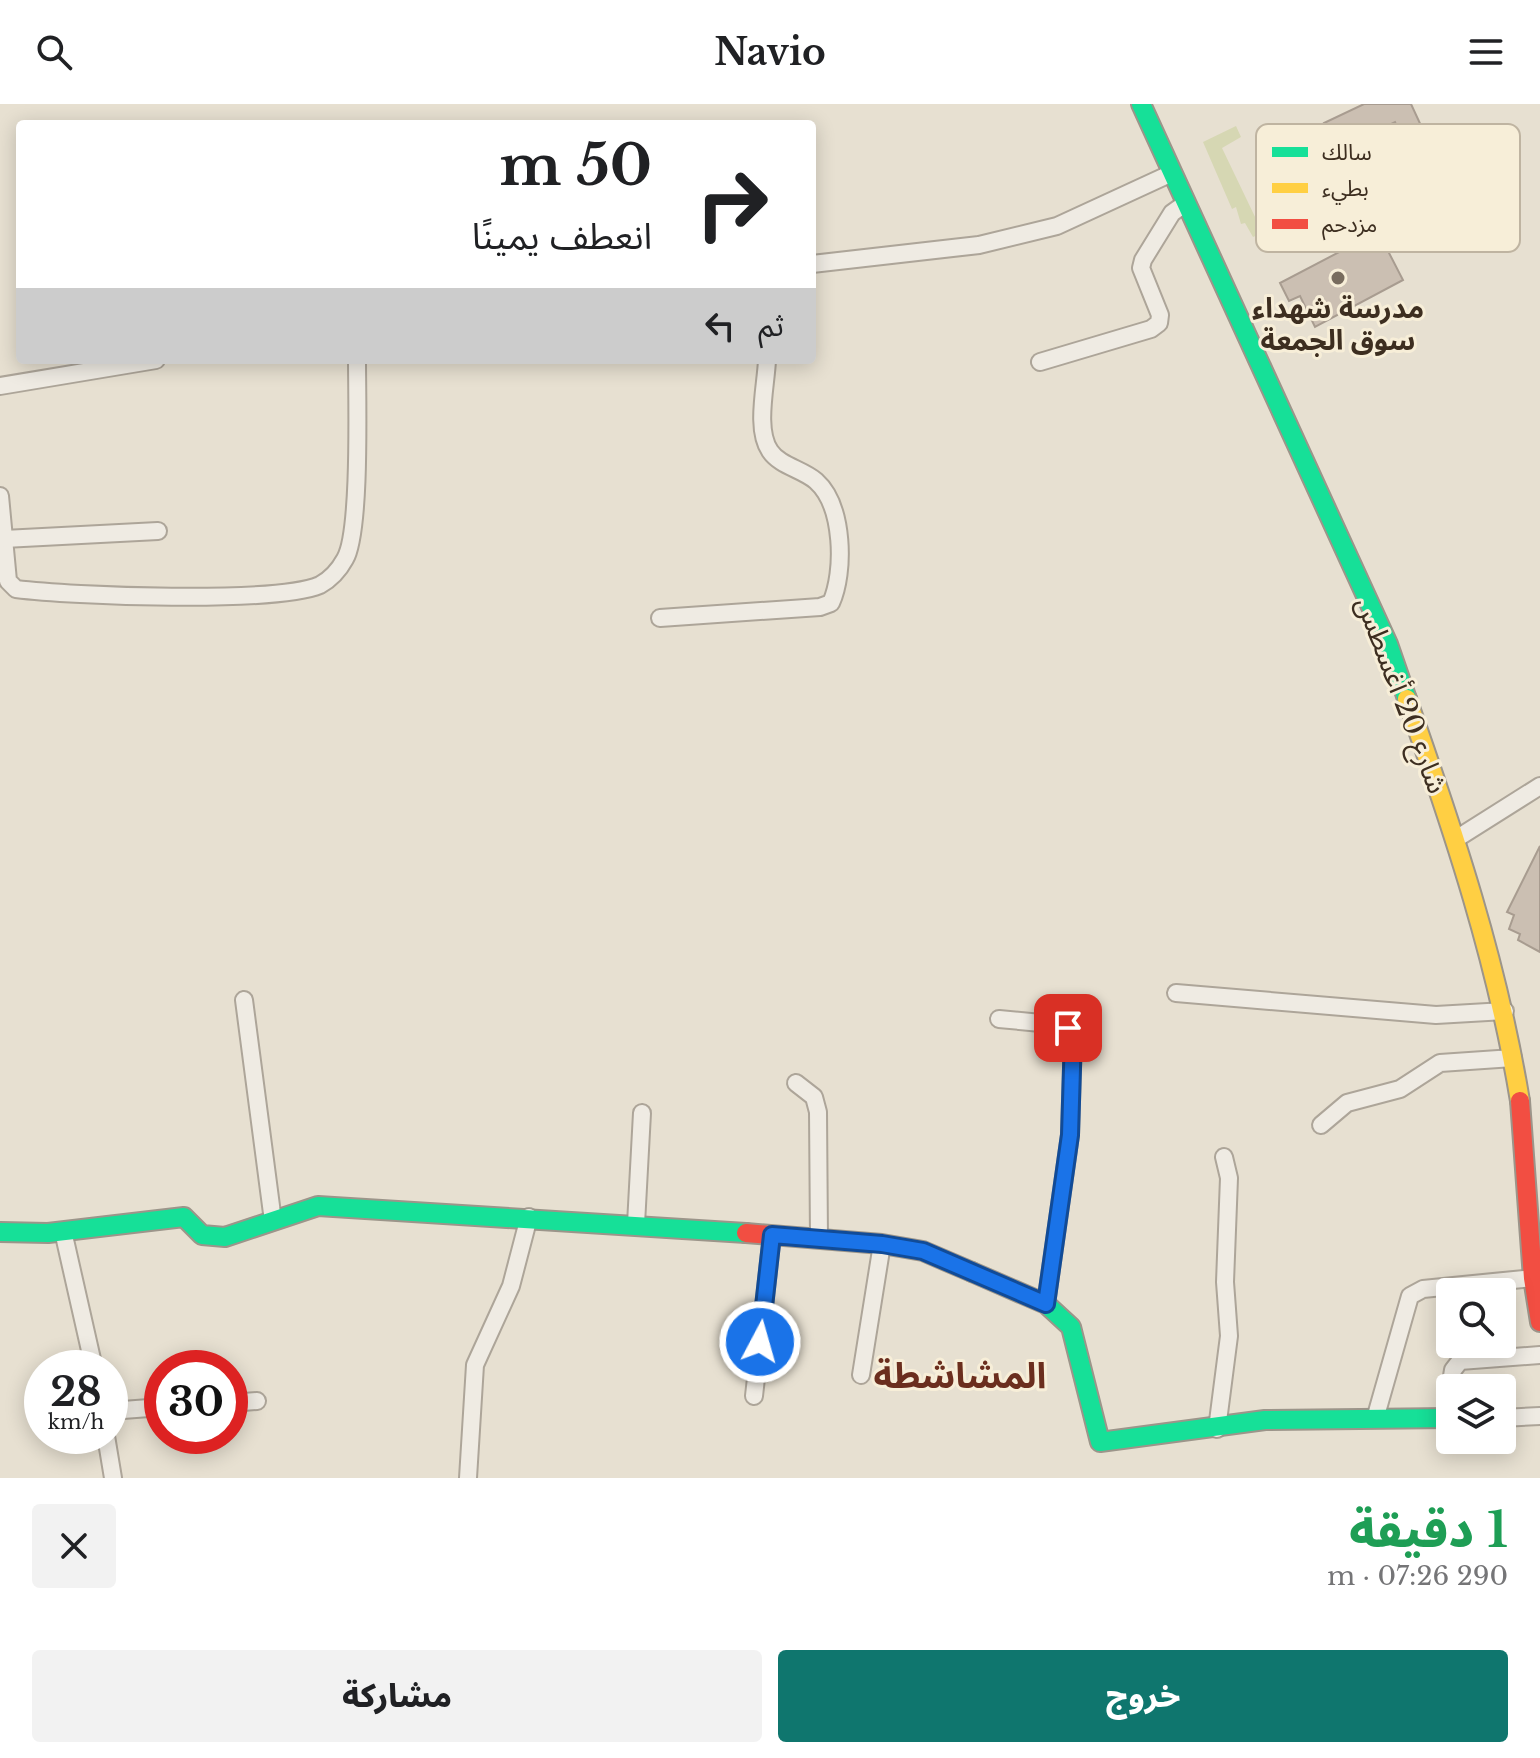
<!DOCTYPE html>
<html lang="ar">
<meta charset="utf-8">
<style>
body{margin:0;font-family:"Libre Baskerville","Noto Sans Arabic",serif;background:#f2f2f2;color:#202124;direction:rtl;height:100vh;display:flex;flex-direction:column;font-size:30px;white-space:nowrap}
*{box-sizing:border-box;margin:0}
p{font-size:26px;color:#757577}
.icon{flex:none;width:44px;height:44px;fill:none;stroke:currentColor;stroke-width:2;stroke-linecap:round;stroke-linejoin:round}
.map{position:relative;height:1374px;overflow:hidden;direction:ltr}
.details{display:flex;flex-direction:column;background:#fff;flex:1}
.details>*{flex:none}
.guide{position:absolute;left:16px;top:16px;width:800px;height:244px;border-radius:8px;box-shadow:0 4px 20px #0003;direction:rtl;background:#fff;color:#202124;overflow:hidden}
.buttons{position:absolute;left:1436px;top:1174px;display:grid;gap:16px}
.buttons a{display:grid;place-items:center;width:80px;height:80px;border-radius:8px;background:#fff;box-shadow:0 4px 20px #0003;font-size:40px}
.speed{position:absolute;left:24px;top:1246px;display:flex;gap:16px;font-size:40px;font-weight:700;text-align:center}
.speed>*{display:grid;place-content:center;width:104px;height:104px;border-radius:50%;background:#fff;box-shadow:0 4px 20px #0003;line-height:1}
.speed small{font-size:20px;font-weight:400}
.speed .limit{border:12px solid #d22;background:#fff;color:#111}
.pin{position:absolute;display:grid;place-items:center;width:68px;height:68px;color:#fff;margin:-34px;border-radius:16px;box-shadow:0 4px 12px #0006}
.me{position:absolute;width:88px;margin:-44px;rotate:6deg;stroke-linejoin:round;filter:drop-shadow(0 0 6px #0008)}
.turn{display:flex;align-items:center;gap:28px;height:168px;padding:0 32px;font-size:36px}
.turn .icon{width:104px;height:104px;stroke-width:2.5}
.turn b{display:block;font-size:56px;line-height:68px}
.then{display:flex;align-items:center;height:76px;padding:0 32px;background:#0003;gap:16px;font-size:30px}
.round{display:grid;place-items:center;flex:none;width:84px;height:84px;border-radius:8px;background:#f2f2f2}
.head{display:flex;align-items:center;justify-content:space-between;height:136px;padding:0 32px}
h1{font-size:48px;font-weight:800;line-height:60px;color:#1e9e55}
.action{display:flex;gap:16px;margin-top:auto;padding:16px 32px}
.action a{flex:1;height:92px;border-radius:8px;background:#0f766e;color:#fff;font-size:32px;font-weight:800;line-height:92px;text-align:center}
.action a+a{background:#f2f2f2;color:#202124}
header{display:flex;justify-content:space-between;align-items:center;height:104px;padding:0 32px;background:#fff;font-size:36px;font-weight:800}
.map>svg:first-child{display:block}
.green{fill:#d6d7b3}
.building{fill:#cbbfb2;stroke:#a89c90;stroke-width:2}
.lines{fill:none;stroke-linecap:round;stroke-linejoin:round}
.street-casing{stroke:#ada599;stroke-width:20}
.fast-casing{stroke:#9c958a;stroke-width:22}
.slow-casing{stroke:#9c958a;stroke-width:22}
.jam-casing{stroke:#9c958a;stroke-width:22}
.street{stroke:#efebe3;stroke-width:16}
.fast{stroke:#16e098;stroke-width:18}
.slow{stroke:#ffcf43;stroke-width:18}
.jam{stroke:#f24e42;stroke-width:18}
.route-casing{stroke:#114b97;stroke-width:20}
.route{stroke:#1a73e8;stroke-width:14}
.poi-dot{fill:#786c5e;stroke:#f7eed8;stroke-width:3}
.labels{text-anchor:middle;stroke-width:6;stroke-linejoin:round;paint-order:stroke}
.poi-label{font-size:28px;font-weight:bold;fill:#3d2e20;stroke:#f7eed8}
.street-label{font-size:28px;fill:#3d2e20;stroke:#f7eed8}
.district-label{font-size:36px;font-weight:bold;fill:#6b2e1e;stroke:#f7eed8}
.key{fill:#f7eed8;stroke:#bfb4a1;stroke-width:2}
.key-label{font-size:22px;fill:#3d2e20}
</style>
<header><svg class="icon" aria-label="menu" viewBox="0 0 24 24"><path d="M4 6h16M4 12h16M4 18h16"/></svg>Navio<svg class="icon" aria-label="search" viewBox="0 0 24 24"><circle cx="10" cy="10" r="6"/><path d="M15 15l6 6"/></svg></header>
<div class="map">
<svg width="1540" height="1374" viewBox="0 0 1540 1374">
<rect width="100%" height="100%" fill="#e7e0d1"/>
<path class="green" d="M1236,22L1241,33L1222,44L1257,117L1277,108L1284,120L1253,133L1245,119L1241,120L1236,103L1232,105L1203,38Z"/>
<g class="building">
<path d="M1364,0H1411L1430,41L1410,51L1395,18L1358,36L1373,68L1353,77L1324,19Z"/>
<path d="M1387,123L1396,143L1388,147L1403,176L1315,223L1300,192L1289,197L1280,179Z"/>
<path d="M1540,742V848L1518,836L1520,830L1509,825L1514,811L1507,808Z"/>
</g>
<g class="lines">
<defs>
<g id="street">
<path d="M812,160L979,141L1057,122L1172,69"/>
<path d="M1040,258L1151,225L1159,219L1160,211L1141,164L1143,156L1172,109L1186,99"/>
<path d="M0,282L156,256"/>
<path d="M0,392L8,477L16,485C71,492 275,500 320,481C331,475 339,466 345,455C361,428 357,295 357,256"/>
<path d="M4,435L158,427"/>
<path d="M660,514L820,503L831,499C845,468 844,402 816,377C802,365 780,362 770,347C755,325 766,282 767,256"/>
<path d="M1456,735L1540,682"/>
<path d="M1176,889L1436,911L1505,907"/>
<path d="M244,896L273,1117"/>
<path d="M999,915L1062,921L1073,931L1070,1031L1046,1200"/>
<path d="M796,979L814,993L818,1008L819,1135"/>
<path d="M1321,1021L1347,999L1400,985L1440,959L1513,954"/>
<path d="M636,1120L642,1009"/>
<path d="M63,1127L94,1264"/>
<path d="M861,1271L882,1140"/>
<path d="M1450,1284L1453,1266L1460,1257L1540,1251"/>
<path d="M754,1292L772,1131"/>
<path d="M230,1299L257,1297"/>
<path d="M110,1307L162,1303"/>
<path d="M1502,1314L1540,1312"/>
<path d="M1375,1315L1410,1192L1423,1185L1533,1174"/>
<path d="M1217,1325L1229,1232L1225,1178L1229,1074L1224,1053"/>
<path d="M106,1332L113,1374"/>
<path d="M468,1374L475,1261L511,1182L529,1113"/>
</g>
<g id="fast">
<path d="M1141,0L1388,540L1407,595"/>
<path d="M0,1128L48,1129L184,1113L202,1131L225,1133L318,1102L746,1129"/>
<path d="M972,1168L1046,1200L1071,1223L1100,1338L1265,1316L1450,1314"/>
</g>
<path id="slow" d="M1407,595C1454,728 1497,857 1520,997"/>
<g id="jam">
<path d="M1520,997L1533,1174L1540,1218"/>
<path d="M746,1129L882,1140L923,1147L972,1168"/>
</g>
</defs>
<use href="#street" class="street-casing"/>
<use href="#fast" class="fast-casing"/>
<use href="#slow" class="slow-casing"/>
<use href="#jam" class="jam-casing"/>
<use href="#street" class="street"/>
<use href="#fast" class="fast"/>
<use href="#slow" class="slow"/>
<use href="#jam" class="jam"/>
</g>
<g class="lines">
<defs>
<path id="route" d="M760,1238L772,1131L882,1140L923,1147L1046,1200L1070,1031L1073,931L1068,924"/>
</defs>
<use href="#route" class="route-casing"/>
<use href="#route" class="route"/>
</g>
<circle class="poi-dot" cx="1338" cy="174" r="8"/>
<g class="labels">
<g class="poi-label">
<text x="1338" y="214">مدرسة شهداء<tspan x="1338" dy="32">سوق الجمعة</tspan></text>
</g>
<g class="street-label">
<text transform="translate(1402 591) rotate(69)" y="10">شارع 20 أغسطس</text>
</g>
<g class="district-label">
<text x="960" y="1284">المشاشطة</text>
</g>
</g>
<rect x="1256" y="20" width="264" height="128" rx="12" class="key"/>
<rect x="1272" y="43" width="36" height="10" fill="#16e098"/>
<rect x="1272" y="79" width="36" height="10" fill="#ffcf43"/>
<rect x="1272" y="115" width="36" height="10" fill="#f24e42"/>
<g class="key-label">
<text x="1322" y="56">سالك</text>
<text x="1322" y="92">بطيء</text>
<text x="1322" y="128">مزدحم</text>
</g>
</svg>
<div class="buttons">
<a><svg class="icon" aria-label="search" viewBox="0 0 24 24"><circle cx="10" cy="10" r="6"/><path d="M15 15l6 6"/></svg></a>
<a><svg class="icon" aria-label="layers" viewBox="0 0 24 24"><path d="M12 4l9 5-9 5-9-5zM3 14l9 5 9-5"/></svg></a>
</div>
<div class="speed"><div>28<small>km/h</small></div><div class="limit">30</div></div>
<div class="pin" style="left:1068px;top:924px;background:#d93025"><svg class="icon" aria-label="arrive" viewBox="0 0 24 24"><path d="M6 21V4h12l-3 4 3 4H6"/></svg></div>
<svg class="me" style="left:760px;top:1238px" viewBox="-20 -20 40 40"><circle r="17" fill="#1a73e8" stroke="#fff" stroke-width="3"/><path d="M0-11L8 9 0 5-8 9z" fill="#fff"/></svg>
<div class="guide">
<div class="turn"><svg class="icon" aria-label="right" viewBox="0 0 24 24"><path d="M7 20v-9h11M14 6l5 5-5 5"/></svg><div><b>50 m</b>انعطف يمينًا</div></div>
<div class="then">ثم<svg class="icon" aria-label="left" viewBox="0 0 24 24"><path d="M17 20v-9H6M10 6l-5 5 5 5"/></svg></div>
</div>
</div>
<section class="details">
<div class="head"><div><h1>1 دقيقة</h1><p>290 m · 07:26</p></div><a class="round"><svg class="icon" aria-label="close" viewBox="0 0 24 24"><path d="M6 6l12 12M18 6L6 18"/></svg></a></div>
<div class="action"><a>خروج</a><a>مشاركة</a></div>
</section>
